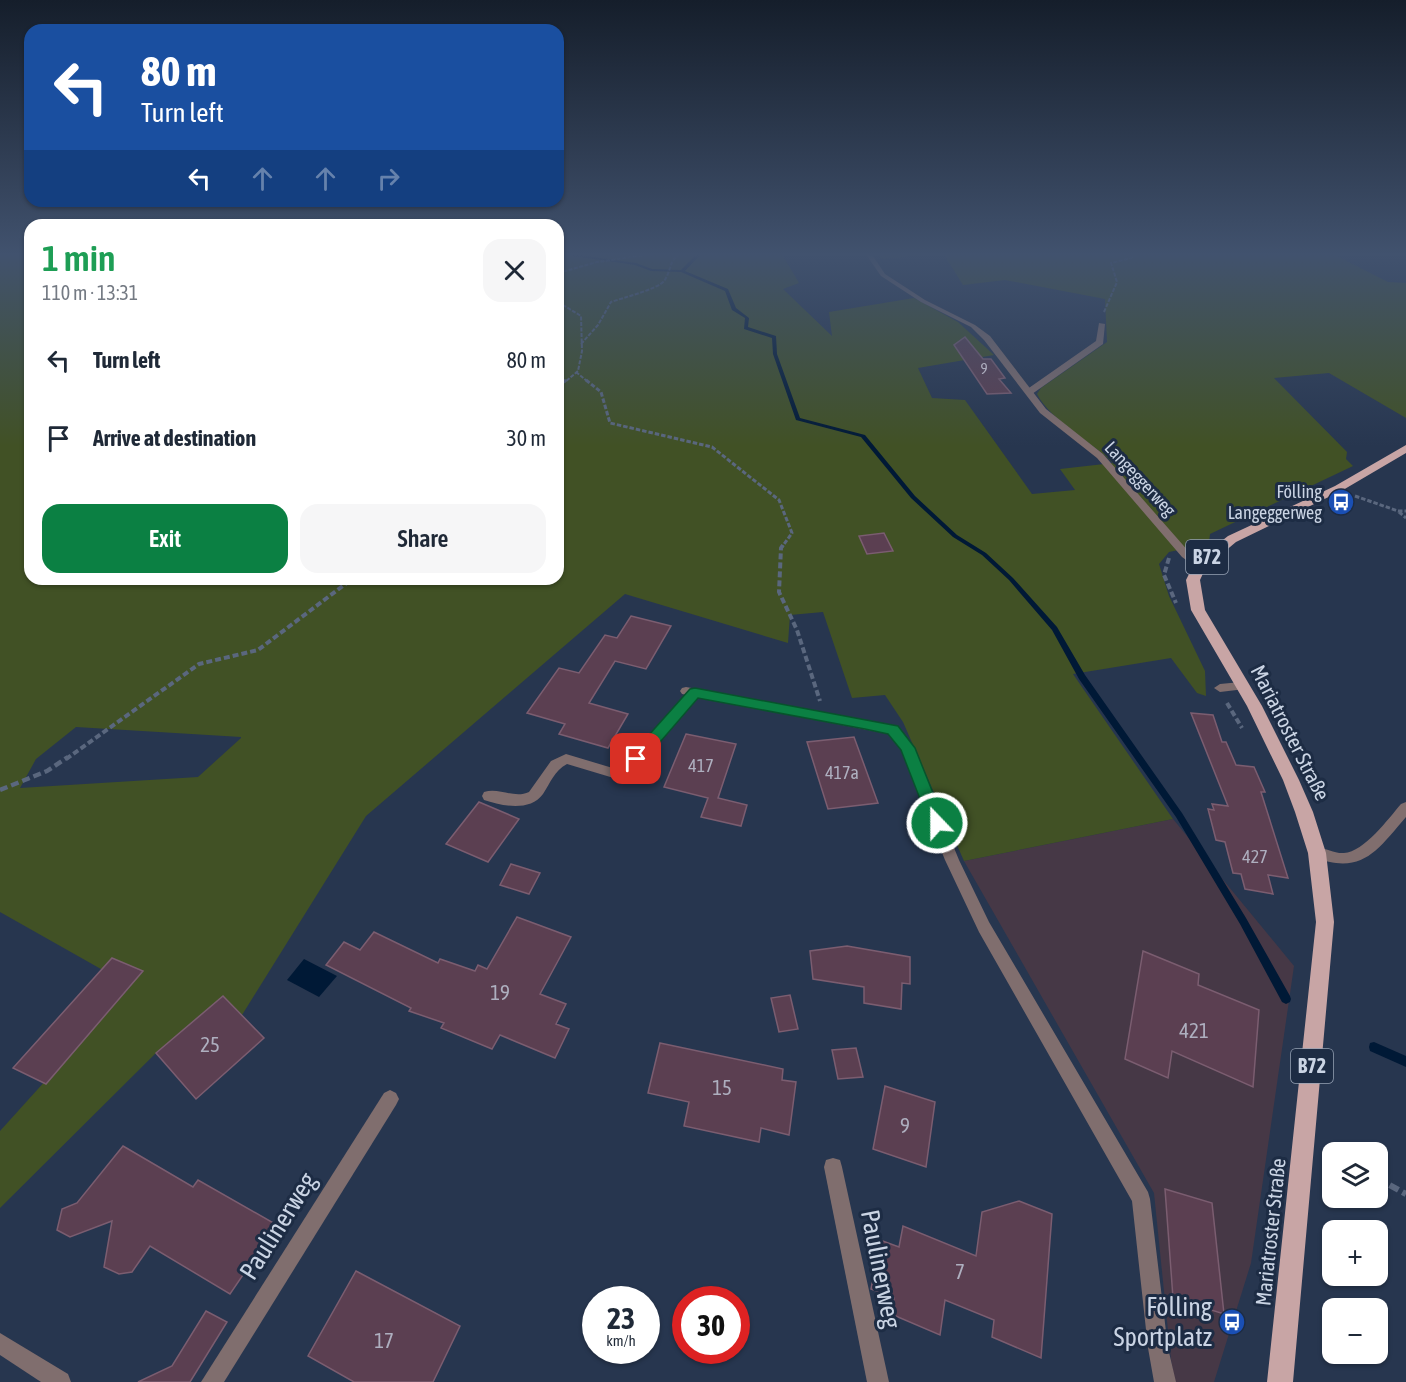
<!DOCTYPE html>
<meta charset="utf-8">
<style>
body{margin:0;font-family:"Asap Condensed",sans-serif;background:#f6f6f7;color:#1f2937;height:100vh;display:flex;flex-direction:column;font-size:22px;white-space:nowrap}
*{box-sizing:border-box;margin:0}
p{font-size:20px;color:#747a83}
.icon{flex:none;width:33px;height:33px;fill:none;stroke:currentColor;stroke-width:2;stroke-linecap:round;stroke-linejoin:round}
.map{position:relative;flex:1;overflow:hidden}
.sheet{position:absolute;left:24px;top:219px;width:540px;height:366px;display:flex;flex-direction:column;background:#fff;border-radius:18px;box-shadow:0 2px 4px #0004}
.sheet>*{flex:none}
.banner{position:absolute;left:24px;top:24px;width:540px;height:183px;border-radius:18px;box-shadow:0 2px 4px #0004;background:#1a4fa0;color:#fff;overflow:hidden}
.controls{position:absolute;left:1322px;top:1142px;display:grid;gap:12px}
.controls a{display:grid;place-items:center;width:66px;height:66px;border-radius:12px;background:#fff;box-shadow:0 2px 4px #0004;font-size:30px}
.speed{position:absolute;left:582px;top:1286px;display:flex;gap:12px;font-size:30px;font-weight:700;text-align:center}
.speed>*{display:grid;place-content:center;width:78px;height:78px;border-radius:50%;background:#fff;box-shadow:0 2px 4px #0004;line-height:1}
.speed small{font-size:15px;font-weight:400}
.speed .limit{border:9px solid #d22;background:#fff;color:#111}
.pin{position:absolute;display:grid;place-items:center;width:51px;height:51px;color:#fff;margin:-26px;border-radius:12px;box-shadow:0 3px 9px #0006}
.me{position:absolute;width:66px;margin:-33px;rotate:338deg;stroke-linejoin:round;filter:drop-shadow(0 0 4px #0008)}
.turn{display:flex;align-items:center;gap:21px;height:126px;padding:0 18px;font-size:27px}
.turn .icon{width:78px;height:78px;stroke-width:2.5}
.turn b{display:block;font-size:42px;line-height:51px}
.lanes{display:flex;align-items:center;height:57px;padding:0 18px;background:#0003;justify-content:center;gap:30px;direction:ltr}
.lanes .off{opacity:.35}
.round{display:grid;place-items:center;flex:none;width:63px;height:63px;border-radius:18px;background:#f6f6f7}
.overview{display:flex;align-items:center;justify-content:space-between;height:102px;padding:0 18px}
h1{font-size:36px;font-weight:600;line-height:45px;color:#1e9e55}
.primary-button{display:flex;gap:12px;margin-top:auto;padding:12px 18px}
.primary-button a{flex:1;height:69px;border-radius:18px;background:#0b8043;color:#fff;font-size:24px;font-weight:600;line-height:69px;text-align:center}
.primary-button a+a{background:#f6f6f7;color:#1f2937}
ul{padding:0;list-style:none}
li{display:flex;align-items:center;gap:18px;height:78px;padding:0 18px}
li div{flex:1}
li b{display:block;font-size:22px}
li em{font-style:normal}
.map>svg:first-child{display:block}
.commercial{fill:#463846}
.green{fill:#415125;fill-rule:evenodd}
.water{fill:#001936}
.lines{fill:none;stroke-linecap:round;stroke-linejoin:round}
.stream{fill:#001936;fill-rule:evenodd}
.building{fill:#5b3f51;stroke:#7b5d70;stroke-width:1.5}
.path-far4{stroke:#5a677e;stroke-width:2;stroke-dasharray:4 1.5;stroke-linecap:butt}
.path-far3{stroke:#5a677e;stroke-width:3;stroke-dasharray:4.5 2;stroke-linecap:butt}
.path-far2{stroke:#5a677e;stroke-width:4;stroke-dasharray:6 3;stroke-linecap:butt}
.path-far1{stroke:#5a677e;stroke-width:4.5;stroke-dasharray:8 4;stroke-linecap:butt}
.path{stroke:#5a677e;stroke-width:6;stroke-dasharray:10 4.5;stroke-linecap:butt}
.service{fill:#806e6e;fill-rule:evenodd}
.minor{fill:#806e6e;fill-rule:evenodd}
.primary{fill:#c8a5a5;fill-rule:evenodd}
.route{fill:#0b8043;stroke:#07532c;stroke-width:1.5}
.labels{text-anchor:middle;stroke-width:6;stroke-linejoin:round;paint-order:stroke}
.far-number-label{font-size:15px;fill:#aeafbf}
.far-street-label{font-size:18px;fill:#cad4e4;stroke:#1d2c44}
.far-poi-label{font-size:18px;fill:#cad4e4;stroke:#1d2c44;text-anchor:end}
.number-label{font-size:18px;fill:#aeafbf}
.shield{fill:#1d2c44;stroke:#96a2b4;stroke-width:1.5}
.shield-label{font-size:20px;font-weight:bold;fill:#cad4e4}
.street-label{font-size:21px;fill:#cad4e4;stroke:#1d2c44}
.near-number-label{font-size:21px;fill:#aeafbf}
.near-street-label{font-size:26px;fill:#cad4e4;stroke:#1d2c44}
.near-poi-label{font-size:26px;fill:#cad4e4;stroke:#1d2c44;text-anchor:end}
</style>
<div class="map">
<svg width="1406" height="1382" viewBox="0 0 1406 1382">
<rect width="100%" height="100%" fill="#27364f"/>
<path class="commercial" d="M1173,819L1294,966L1251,1263L1214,1382H1175L1171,1360L1154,1193L964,861Z"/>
<path class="green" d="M0,253H30V579H558V253H790L782,254L799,283L783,289L832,336L829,312L914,298L958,322L994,355L918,368L932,398L965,400L1032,494L1075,490L1060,469L1113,463C1090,440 1052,422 1037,394L1041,388L1107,342L1105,299L1005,280L963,285L943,253L882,259L877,253H1331L1388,282L1406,283V418L1329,373L1274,378L1347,452L1346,459L1353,466L1210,534L1209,542L1202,545L1169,552L1159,564L1169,596L1205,671L1206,696L1197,693L1171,658L1073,674L1173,819L964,861L903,722L885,695L852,698L823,612L790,615L788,643L625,594L366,816L242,1015L223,996L156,1053L0,1208V1131L131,986L0,912ZM76,727L241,737V738L198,777L20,788L36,759Z"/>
<path class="water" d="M304,959L337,976L319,997L287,980Z"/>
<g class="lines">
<g class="stream">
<path d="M558,253H566L636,263L652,269L681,270L698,253H702L685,271L728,289L736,308L749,318L748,327L776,336L777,354L800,418L865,435L915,496L957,535L986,553L1013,578L1057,627L1085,675L1182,813L1246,918L1290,996L1291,999L1290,1002L1286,1004L1282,1002L1240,924L1176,817L1079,679L1052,630L1009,580L982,555L953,537L911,498L861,437L796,420L773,354L772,338L744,329L745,318L732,310L725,291L681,272L651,271L635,265L559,254Z"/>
<path d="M1374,1042L1406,1056V1067L1370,1051L1369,1047L1370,1043Z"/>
</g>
</g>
<g class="building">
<path d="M965,337L983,359H991L1005,378L999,379L1011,393L987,394L954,345Z"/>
<path d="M884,533L893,551L867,554L859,536Z"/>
<path d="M631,616L671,626L646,669L615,661L589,703L628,714L608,748L559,734L565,724L527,713L559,668L579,673L605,635L617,638Z"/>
<path d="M1191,713L1213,715L1222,742H1226L1236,765L1254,767L1265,792H1261L1288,878L1268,875L1273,894L1245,889L1241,874L1233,873L1225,842L1216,840L1208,809L1214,810L1212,804L1228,806Z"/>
<path d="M686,734L736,744L718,798L747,805L741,826L701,817L708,798L664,787Z"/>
<path d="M854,737L878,803L828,809L807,742Z"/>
<path d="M479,802L519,819L488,862L446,844Z"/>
<path d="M511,864L540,873L529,894L500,885Z"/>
<path d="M517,917L571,937L540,994L566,1004L556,1024L569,1029L555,1058L500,1035L492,1049L441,1028L444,1023L409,1011L411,1008L326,965L344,942L360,950L374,932L438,963L440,959L475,971L478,965L487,969Z"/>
<path d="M847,946L910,957V984L902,983L901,1009L864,1003V987L813,979L810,951Z"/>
<path d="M1143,951L1199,974L1198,985L1259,1010L1253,1087L1172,1051L1168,1078L1125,1059Z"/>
<path d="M112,958L143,971L46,1084L13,1068Z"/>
<path d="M790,995L798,1029L779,1032L771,998Z"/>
<path d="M223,996L264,1038L196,1099L156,1053Z"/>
<path d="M660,1043L783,1069L782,1080L796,1082L789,1135L761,1128L759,1142L684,1126L689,1102L648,1093Z"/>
<path d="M856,1048L863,1077L838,1079L832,1050Z"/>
<path d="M885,1086L935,1102L926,1167L873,1149Z"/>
<path d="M123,1146L193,1187L198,1180L277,1225L230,1294L150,1246L132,1272L119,1274L104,1267L112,1221L70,1237L57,1230L62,1209L77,1203Z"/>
<path d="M1165,1189L1212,1203L1224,1314L1173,1298Z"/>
<path d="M1019,1201L1052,1214L1041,1358L992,1337L994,1320L945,1300L940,1335L891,1314L894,1298L871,1289L880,1240L899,1247L903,1226L976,1256L982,1212Z"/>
<path d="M356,1271L460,1326L433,1382H354L308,1356Z"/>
<path d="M206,1311L227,1322L190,1382H138L172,1366Z"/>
</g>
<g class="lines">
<g class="path-far4">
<path d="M558,273L597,262L659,253"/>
<path d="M558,302L581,316L582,351L578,371L565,382"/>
<path d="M1104,312L1117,282L1111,263L1131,258L1138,253"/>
<path d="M581,344L598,325L611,302C622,298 658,289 664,281C672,270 668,262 680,253"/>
<path d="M576,372L588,382"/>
</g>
<g class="path-far3">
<path d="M586,380L601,392L610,423L712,447L779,500L792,533L782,547"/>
<path d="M558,387L566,380"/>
<path d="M1355,496L1398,511H1406"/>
<path d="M1399,512L1406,518"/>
</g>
<g class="path-far2">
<path d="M783,545L781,548L779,592L797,630L820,701"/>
<path d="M1169,558L1164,575L1176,603"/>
<path d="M1227,703L1242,728"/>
<path d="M66,759L199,664L258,650L352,579"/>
</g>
<path class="path-far1" d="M0,790L47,771L68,757"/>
<path class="path" d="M1377,1178L1406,1194"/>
<g class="service">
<path d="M1099,323L1105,324L1103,344L1032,394H1026V390L1096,341Z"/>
<path d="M1241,682L1247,686L1245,689L1220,692L1214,688L1220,684Z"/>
<path d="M695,688L701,692L699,695L630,774L617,779L567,764C554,771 551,782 543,794C530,812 502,806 484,800L482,796L484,792C499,787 514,799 529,792L551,761L566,754L616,769L620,766L691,689Z"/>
<path d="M390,1090L396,1093L399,1099L396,1105L224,1382H201L384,1093Z"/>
</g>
<g class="minor">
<path d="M865,253H871L885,274L925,300L975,325L990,336L1046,409L1103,454L1190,553L1204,563L1205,565L1204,567H1196L1182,557L1097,458L1040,413L984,340L971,327L921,302L881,276Z"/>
<path d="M686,687L893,725L897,727L913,748L959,860L989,922L1148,1192L1150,1199L1168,1348L1176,1382H1154L1148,1348L1132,1201L979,932L945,860L901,750L889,734L682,694L680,691L682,688Z"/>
<path d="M1406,802V817C1375,853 1362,875 1312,857L1310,853L1312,849C1322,845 1333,854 1344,853C1364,852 1389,818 1401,804Z"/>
<path d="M833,1158L840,1160L842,1167L889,1382H867L824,1167L826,1160Z"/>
<path d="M0,1333L68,1374L71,1382H41L0,1355Z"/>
</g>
<path class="primary" d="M1406,445V453L1343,490L1236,542L1206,567L1200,580L1205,610L1262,706L1299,780L1313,812L1326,853L1334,922L1293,1382H1267L1316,922L1308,853L1295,812L1283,780L1247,706L1191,610L1186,580L1195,562L1228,536L1335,486Z"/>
</g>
<linearGradient id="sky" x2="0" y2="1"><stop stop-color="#151e2b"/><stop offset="0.57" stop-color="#41526e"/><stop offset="1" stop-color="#41526e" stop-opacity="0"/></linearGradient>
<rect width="1406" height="446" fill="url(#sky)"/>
<path class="route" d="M695,688L898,726L915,748L945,823L942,827L937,829L931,827L901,750L888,734L865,729L698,698L642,763H631L629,759L631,755L690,689Z"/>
<defs>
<symbol id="bus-disc" viewBox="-11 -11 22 22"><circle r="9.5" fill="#1a4fb4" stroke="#1d2c44"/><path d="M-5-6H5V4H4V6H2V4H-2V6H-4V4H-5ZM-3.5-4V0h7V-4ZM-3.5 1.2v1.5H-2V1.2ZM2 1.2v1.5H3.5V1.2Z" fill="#fff"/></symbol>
</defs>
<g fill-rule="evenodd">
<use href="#bus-disc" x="1326" y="487" width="30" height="30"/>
<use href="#bus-disc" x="1217" y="1307" width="30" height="30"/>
</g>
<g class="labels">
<g class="far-number-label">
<text x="984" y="374">9</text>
</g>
<g class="far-street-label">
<text transform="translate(1140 479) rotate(47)" y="6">Langeggerweg</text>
</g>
<g class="far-poi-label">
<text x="1322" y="498">Fölling<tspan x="1322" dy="21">Langeggerweg</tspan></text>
</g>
<g class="number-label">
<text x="701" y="772">417</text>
<text x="842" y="779">417a</text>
<text x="1255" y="863">427</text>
</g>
<g class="shield">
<rect x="1186" y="540" width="42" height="34" rx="4.5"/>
<rect x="1291" y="1049" width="42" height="34" rx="4.5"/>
</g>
<g class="shield-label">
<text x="1207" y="564">B72</text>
<text x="1312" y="1073">B72</text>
</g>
<g class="street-label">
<text transform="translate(1290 733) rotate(63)" y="7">Mariatroster Straße</text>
<text transform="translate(1271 1232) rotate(-84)" y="7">Mariatroster Straße</text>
</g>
<g class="near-number-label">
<text x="500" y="1000">19</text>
<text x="1194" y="1038">421</text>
<text x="210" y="1052">25</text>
<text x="722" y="1095">15</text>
<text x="905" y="1133">9</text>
<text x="960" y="1279">7</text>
<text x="384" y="1348">17</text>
</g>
<g class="near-street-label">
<text transform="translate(278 1226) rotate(-58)" y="9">Paulinerweg</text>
<text transform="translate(881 1269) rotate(79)" y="9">Paulinerweg</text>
</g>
<g class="near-poi-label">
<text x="1212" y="1316">Fölling<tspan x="1212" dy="30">Sportplatz</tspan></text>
</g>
</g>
</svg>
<div class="controls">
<a><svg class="icon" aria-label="layers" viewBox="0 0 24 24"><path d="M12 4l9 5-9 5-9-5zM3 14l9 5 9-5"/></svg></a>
<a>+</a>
<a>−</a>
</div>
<div class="speed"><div>23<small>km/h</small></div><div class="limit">30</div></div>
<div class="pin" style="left:636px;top:759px;background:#d93025"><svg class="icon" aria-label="arrive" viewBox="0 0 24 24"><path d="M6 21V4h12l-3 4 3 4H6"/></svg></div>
<svg class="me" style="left:937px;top:823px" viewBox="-20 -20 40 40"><circle r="17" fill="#0b8043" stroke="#fff" stroke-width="3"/><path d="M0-11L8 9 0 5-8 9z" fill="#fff"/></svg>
<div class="banner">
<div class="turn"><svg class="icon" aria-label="left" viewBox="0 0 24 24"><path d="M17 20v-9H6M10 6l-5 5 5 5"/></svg><div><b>80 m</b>Turn left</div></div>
<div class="lanes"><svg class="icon" aria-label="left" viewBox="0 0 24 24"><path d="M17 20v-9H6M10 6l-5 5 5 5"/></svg><svg class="icon off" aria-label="ahead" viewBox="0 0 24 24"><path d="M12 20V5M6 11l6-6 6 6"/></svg><svg class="icon off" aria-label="ahead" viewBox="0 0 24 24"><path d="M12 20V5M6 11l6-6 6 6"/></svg><svg class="icon off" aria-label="right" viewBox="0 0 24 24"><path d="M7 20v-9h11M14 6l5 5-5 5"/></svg></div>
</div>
<section class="sheet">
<div class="overview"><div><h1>1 min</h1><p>110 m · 13:31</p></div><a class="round"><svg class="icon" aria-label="close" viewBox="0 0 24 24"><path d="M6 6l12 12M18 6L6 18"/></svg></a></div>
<ul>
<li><svg class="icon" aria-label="left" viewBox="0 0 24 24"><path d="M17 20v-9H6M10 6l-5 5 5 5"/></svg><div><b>Turn left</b></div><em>80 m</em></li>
<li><svg class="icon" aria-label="arrive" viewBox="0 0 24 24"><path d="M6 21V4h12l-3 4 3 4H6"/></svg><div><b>Arrive at destination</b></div><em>30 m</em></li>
</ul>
<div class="primary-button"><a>Exit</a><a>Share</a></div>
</section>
</div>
